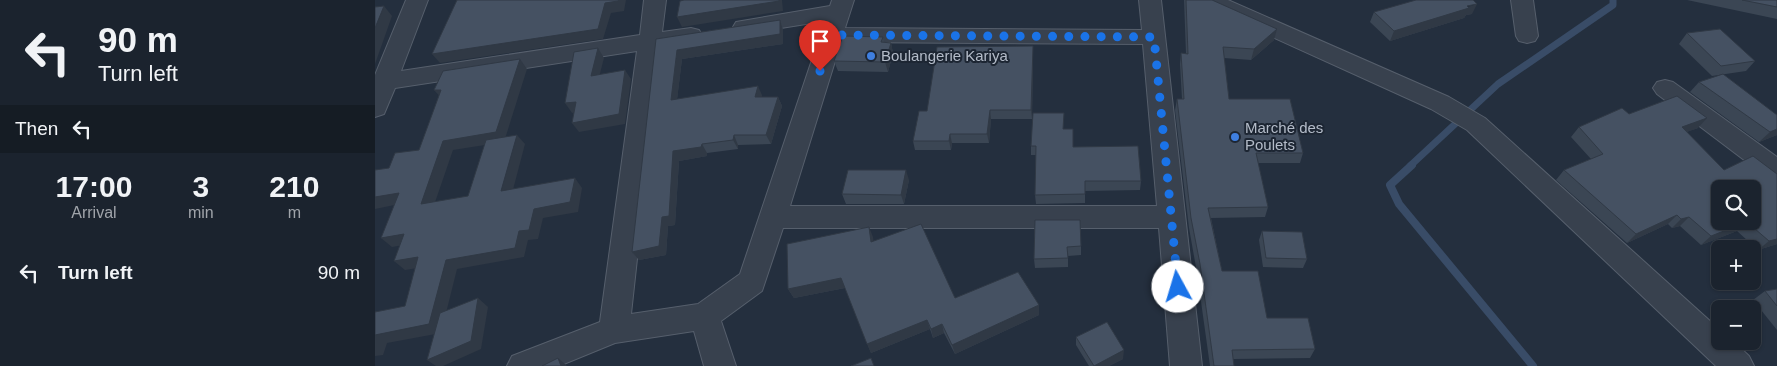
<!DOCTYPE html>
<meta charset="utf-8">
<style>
body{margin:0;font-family:Arial,sans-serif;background:#282f3a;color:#f1f3f6;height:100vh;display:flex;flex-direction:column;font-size:19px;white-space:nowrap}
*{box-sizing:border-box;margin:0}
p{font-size:16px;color:#a0a4aa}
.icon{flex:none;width:28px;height:28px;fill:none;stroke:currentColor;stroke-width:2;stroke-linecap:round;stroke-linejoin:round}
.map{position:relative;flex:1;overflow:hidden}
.panel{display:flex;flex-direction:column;background:#1b232e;width:375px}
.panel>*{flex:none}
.guide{background:#1b232e;color:#f1f3f6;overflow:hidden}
.controls{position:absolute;left:1336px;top:180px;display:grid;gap:10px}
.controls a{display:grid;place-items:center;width:50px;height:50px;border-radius:8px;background:#1b232e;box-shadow:0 1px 4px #0004,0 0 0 1px #39404a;font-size:25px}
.pin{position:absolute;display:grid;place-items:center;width:42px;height:42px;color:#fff;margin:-51px -21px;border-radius:50% 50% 50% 0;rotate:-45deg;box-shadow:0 0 5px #0007}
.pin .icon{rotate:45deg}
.me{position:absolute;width:55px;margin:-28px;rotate:354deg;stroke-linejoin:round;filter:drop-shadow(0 0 4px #0008)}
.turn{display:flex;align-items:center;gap:18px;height:105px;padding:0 15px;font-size:22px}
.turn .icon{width:65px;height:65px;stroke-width:2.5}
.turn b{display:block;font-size:35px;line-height:42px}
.then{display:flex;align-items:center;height:48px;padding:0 15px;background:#0003;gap:10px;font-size:19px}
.eta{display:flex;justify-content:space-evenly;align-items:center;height:85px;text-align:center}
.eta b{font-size:30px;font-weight:800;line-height:35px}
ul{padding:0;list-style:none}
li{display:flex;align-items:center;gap:15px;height:70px;padding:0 15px}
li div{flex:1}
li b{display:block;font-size:19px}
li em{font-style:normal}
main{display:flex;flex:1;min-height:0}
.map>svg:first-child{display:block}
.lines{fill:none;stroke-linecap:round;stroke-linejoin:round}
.stream-far1{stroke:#394c67;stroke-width:7}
.stream{stroke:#394c67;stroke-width:8}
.street-casing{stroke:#565f6c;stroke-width:2}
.street{fill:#38414e;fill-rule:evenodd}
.wall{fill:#3b4654}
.shaded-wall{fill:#303945}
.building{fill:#455162;stroke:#303945;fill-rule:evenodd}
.route{stroke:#1a73e8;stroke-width:9;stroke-dasharray:0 16.2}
.shop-dot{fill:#3f7fe0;stroke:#1d2633;stroke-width:2}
.labels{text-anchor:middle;stroke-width:4;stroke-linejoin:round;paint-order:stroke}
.poi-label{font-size:15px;fill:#b4bcc9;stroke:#1d2633;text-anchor:start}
</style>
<main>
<section class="panel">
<div class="guide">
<div class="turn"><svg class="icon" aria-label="left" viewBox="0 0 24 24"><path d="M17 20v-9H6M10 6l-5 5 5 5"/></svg><div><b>90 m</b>Turn left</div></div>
<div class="then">Then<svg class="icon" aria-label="left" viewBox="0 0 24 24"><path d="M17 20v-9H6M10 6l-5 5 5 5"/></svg></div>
</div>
<div class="eta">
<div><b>17:00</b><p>Arrival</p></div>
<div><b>3</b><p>min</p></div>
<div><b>210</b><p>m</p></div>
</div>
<ul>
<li><svg class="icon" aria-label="left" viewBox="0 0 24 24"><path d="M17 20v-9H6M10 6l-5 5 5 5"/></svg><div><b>Turn left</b></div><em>90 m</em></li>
</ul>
</section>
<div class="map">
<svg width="1402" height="366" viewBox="0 0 1402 366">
<rect width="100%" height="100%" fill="#242f3e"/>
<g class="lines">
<path class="stream-far1" d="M1035,166L1123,84L1238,5V0"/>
<path class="stream" d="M1037,165L1015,185L1024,204L1158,366"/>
<defs>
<g id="street">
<path d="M31,0H53L26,71L265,35L269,0H291L287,32L316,28L324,30L327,35L324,40L285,47L256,314L323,304L365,274L450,21L369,34L361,32L358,27L361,22L455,6L457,0H479L470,28L767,30L764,0H786L827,366H795L784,228H408L387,291L346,321L361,366H329L319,331L240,343L184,366H132L137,356L225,322L262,51L20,88L9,114L0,117V75ZM466,42L768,44L782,206H415Z"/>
<path d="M824,0H853L1074,97L1110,118L1345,330V341H1358L1374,356L1379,366H1341L1092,130L1056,109L827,5Z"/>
<path d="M1136,0H1158L1163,36L1160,41L1152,43L1144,41L1141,36Z"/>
<path d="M1290,80L1298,82L1402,157V181L1393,178L1282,94L1278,88L1282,82Z"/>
</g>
</defs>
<use href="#street" class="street-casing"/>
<use href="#street" class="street"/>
</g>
<g class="wall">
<path d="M809,0H837L899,40L876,60L849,58L854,99L928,153L925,163H883L893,207L890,217L836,218L847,271L892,318L940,349L935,358L858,359L859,366H835L822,273L814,228L800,110L802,99H807L805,64L806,53L811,54Z"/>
<path d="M1312,0H1402V19Z"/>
<path d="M999,12L1097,14L1091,15L1089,18L1015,41L995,22Z"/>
<path d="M405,20L408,30V44L307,59L302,99L387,95L386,97H403L407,106L396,144L363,145V149L332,153V156L304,161L300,225L293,226L291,255L264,260L257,252L281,39Z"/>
<path d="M1312,33L1380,61L1371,71L1337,76L1304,44Z"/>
<path d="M508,37L509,43H516L518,53L513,72L463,71L459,61Z"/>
<path d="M658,46L657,119H616L614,143H577L576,150H540L538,141L552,111Z"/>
<path d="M1324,82L1402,115V135L1384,142L1315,92Z"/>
<path d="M1254,114L1323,128L1311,132L1402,244L1383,250L1362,231L1326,245L1305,226L1297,228L1293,224L1252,243L1181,180L1189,170L1216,159L1196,137L1204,127Z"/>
<path d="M656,146L698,147L766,181L765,190L710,191V203L661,204L660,195L661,155H656Z"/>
<path d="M534,180L529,204H471L467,194Z"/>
<path d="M660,220L706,246V255L693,256V267L660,268L659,259Z"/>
<path d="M887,231L932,259L928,268L888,267L884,240Z"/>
<path d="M498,237V241L580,298L664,305V315L580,354L569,333L558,338L555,329L496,353L470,288L419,298L413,289Z"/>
<path d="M1402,289V330L1378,300L1390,291Z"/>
<path d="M701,337L748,359L734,366H714L701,345Z"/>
</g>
<g class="shaded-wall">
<path d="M244,0H251L249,11L236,13L228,39L65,63L57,54L230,3Z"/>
<path d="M404,0H407L408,11L307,27L302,17Z"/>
<path d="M1102,4L1097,14L1091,15L1089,18L1015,41L1019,31Z"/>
<path d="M9,6L17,16L0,64V28Z"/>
<path d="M405,20L408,30V44L307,59L301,109L296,100L302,50Z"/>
<path d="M902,29L899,40L876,60L879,49Z"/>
<path d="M516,43L518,53L513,72L510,62Z"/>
<path d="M658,46V55L657,119L656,110Z"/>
<path d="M223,48L229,58L222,85L216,76Z"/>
<path d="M145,59L152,69L129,142L78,150L56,214L46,204L68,141Z"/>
<path d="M250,70L256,79L250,124L204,132L197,123Z"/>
<path d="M383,86L387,95L385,107L380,97Z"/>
<path d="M59,90H66L68,100Z"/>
<path d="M403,97L407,106L396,144L391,135Z"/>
<path d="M201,102L207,111L197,113L190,103Z"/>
<path d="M615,110L616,119L614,143L612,134Z"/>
<path d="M1332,118L1323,128L1298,137L1307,127Z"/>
<path d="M1402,129V135L1384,142L1395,132Z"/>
<path d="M575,134L577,143L576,150L574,141Z"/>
<path d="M142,135L150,144L135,201L126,191Z"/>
<path d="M359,135L363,145V149L358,140Z"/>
<path d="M327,144L332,153V156L304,161L300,225L293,226L291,255L264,260L257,252L287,217L298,151Z"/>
<path d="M531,170L534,180L529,204L526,195Z"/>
<path d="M200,178L207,188L203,212L168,218L163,239L153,240L149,257L82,269L66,333L12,343L8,355L0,356V335L54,324L71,260L144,231L159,209Z"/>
<path d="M24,193L34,202L0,209V197Z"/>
<path d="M1302,215L1293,224L1252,243L1261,234Z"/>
<path d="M1314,217L1305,226L1297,228L1306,219Z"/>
<path d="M1372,222L1362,231L1326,245L1336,236Z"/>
<path d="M494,227L498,237L500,252L496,242Z"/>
<path d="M29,234L40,243L17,247L6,238Z"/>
<path d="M1402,239V244L1383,250L1394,241Z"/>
<path d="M43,257L54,266L30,270L19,261Z"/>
<path d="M466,278L470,288L419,298L413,289Z"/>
<path d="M103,298L113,307L106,349L68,366H61L52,360Z"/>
<path d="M664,305V315L580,354L577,345Z"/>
<path d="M552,320L555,329L496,353L492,344Z"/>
<path d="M567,324L569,333L558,338L556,329Z"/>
<path d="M749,350L748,359L734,366H719Z"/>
<path d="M183,358L191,365L192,366H186Z"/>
</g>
<g class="building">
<path d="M82,0H244L243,1L230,3L223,29L57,54Z"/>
<path d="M309,0H404V1L302,17L305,1Z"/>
<path d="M811,0H837L902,29L879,49L848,47L854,99H915L928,153H881L893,207L833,208L847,271H883L892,318H933L940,349L857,350L859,366H839L825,264L816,218L802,99H809L806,53L813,54Z"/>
<path d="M1041,0H1098L1102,4L1092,6L1094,8L1019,31L999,12Z"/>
<path d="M1367,0H1402V7Z"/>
<path d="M9,6L0,28V7Z"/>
<path d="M405,20V34L302,50L296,100L383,86L380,97H403L391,135H359L358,140L327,144L326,147L298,151L294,216L287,217L284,246L257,252L281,39Z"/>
<path d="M1345,29L1380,61L1346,66L1312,33Z"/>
<path d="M468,36L508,37L506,42L516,43L510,62L459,61Z"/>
<path d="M658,46L656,110H615L612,134H575L574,141H538L544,111H552L562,47Z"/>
<path d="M223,48L216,76L250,70L244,114L197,123L201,102L190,103L199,52Z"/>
<path d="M145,59L121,132L68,141L46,204L93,196L111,140L142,135L126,191L200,178L195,202L159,209L154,230L144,231L140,248L71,260L54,324L0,335V312L30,306L43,257L19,261L29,234L6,238L24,193L0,197V170L14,168L20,153L44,150L66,90H59L68,71Z"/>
<path d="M1348,74L1402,115V129L1395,132L1324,82Z"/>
<path d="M1302,96L1332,118L1307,127L1349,170L1378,156L1402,174V239L1394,241L1372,222L1336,236L1314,217L1306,219L1302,215L1261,234L1189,170L1228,154L1204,127L1247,108L1254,114ZM1345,189H1378V221H1345Z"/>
<path d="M658,113H689L688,129H698V147L763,146L766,181H710V194L660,195L661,146H656Z"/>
<path d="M473,170H531L526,195L467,194Z"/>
<path d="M660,220H705L706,246L692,247L693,258L659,259Z"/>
<path d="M546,224L580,298L643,272L664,305L577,345L567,324L556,329L552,320L492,344L466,278L413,289L412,244L494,227L496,242Z"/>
<path d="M887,231L927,232L932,259L891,258Z"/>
<path d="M1402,289V306L1390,291Z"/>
<path d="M103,298L96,341L52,360L65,313Z"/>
<path d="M732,322L749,350L719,366L701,337Z"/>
<path d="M183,358L186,366H167Z"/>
<path d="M496,358L499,366H476Z"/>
</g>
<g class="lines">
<path class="route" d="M445,71L456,35L779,37L803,287"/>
</g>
<g class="shop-dot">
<circle cx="496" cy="56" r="5"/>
<circle cx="860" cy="137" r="5"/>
</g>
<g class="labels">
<g class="poi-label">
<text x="506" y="61">Boulangerie Kariya</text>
<text x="870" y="133">Marché des<tspan x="870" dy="17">Poulets</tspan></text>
</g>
</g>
</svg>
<div class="controls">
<a><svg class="icon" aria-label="search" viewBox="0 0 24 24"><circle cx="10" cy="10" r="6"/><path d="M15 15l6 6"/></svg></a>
<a>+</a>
<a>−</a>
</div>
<div class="pin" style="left:445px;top:71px;background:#d93025"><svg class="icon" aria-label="arrive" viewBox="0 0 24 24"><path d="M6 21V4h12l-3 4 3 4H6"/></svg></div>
<svg class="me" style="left:803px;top:287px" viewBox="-20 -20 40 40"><circle r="19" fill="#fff"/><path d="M0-13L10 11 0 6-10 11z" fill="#1a73e8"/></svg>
</div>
</main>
